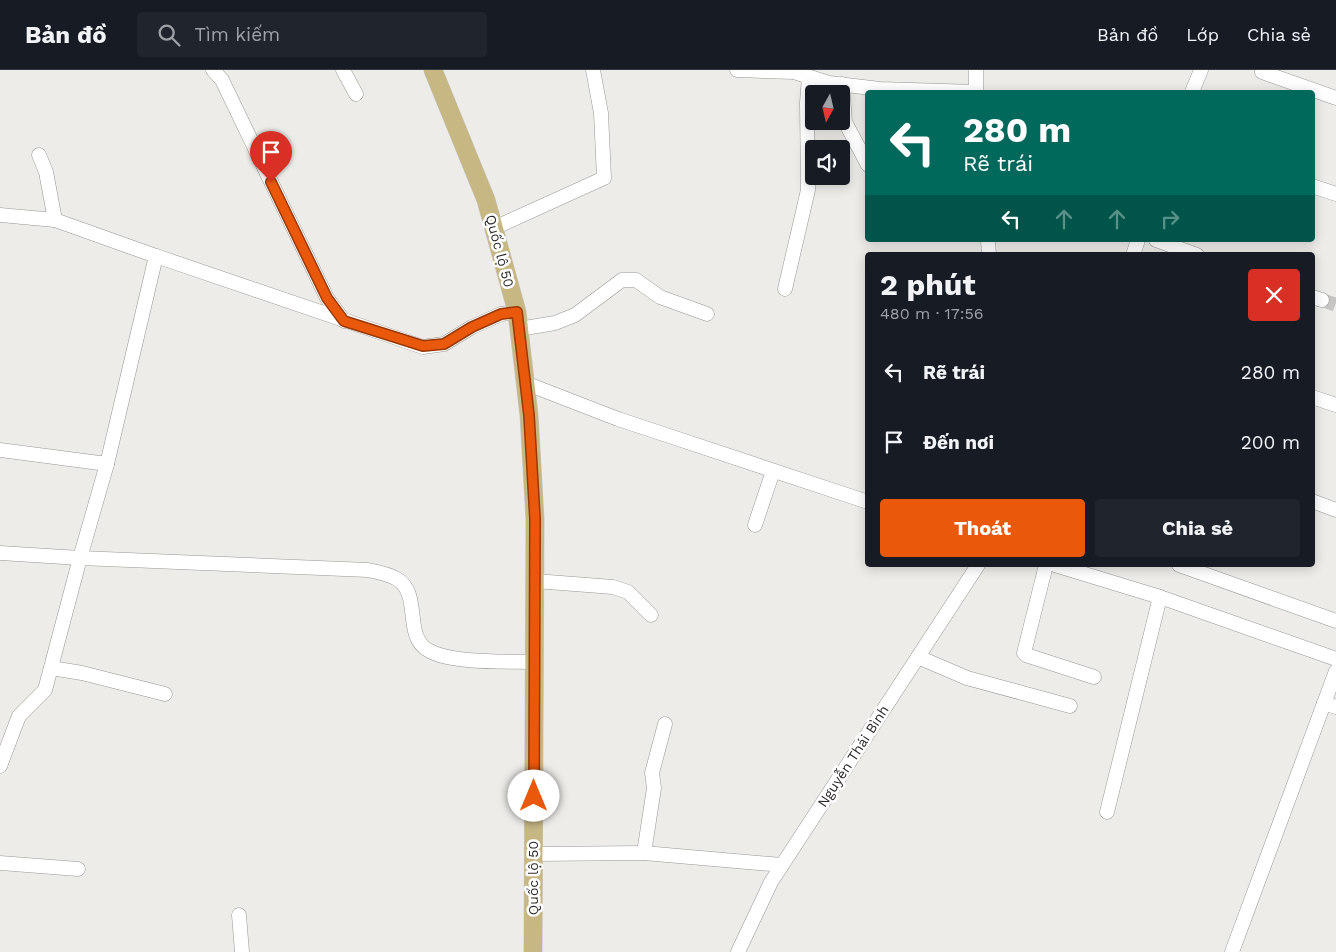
<!DOCTYPE html>
<html lang="vi">
<meta charset="utf-8">
<style>
body{margin:0;font-family:"Work Sans",sans-serif;background:#20242c;color:#f1f3f6;height:100vh;display:flex;flex-direction:column;font-size:19px;white-space:nowrap}
*{box-sizing:border-box;margin:0}
p{font-size:16px;color:#9ea1a6}
.icon{flex:none;width:28px;height:28px;fill:none;stroke:currentColor;stroke-width:2;stroke-linecap:round;stroke-linejoin:round}
.map{position:relative;flex:1;overflow:hidden}
.side{position:absolute;left:865px;top:182px;width:450px;height:315px;display:flex;flex-direction:column;background:#171b24;border-radius:5px;box-shadow:0 2px 12px #0003}
.side>*{flex:none}
.hud{position:absolute;left:865px;top:20px;width:450px;height:152px;border-radius:5px;box-shadow:0 2px 12px #0003;background:#00695c;color:#fff;overflow:hidden}
.needle{width:32px;rotate:188deg}
.buttons{position:absolute;left:805px;top:15px;display:grid;gap:10px}
.buttons a{display:grid;place-items:center;width:45px;height:45px;border-radius:5px;background:#171b24;box-shadow:0 2px 12px #0003;font-size:25px}
.pin{position:absolute;display:grid;place-items:center;width:42px;height:42px;color:#fff;margin:-51px -21px;border-radius:50% 50% 50% 0;rotate:-45deg;box-shadow:0 0 5px #0007}
.pin .icon{rotate:45deg}
.me{position:absolute;width:55px;margin:-28px;rotate:0deg;stroke-linejoin:round;filter:drop-shadow(0 0 4px #0008)}
.turn{display:flex;align-items:center;gap:18px;height:105px;padding:0 15px;font-size:22px}
.turn .icon{width:65px;height:65px;stroke-width:2.5}
.turn b{display:block;font-size:35px;line-height:42px}
.lanes{display:flex;align-items:center;height:48px;padding:0 15px;background:#0003;justify-content:center;gap:25px;direction:ltr}
.lanes .off{opacity:.35}
.round{display:grid;place-items:center;flex:none;width:52px;height:52px;border-radius:5px;background:#20242c}
.overview{display:flex;align-items:center;justify-content:space-between;height:85px;padding:0 15px}
h1{font-size:30px;font-weight:700;line-height:38px}
.button{display:flex;gap:10px;margin-top:auto;padding:10px 15px}
.button a{flex:1;height:58px;border-radius:5px;background:#ea580c;color:#fff;font-size:20px;font-weight:700;line-height:58px;text-align:center}
.button a+a{background:#20242c;color:#f1f3f6}
ul{padding:0;list-style:none}
li{display:flex;align-items:center;gap:15px;height:70px;padding:0 15px}
li div{flex:1}
li b{display:block;font-size:19px}
li em{font-style:normal}
header{display:flex;align-items:center;gap:30px;box-sizing:border-box;height:70px;padding:0 25px;background:#171b24;border-bottom:1px solid #363941}
header strong{font-size:24px}
nav{display:flex;gap:28px;margin-inline-start:auto;font-size:18px}
.search{width:350px;height:45px;background:#20242c;display:flex;align-items:center;gap:12px;box-sizing:border-box;padding:0 18px;border-radius:5px;color:#9ea1a6;font-size:19px}
.map>svg:first-child{display:block}
.lines{fill:none;stroke-linecap:round;stroke-linejoin:round}
.minor-tunnel{stroke:#c6c5c3;stroke-width:14;stroke-dasharray:14 7;stroke-linecap:butt}
.minor-casing{stroke:#989794;stroke-width:15}
.major-casing{stroke:#c8c8c7;stroke-width:19}
.minor{stroke:#fff;stroke-width:14}
.major{stroke:#c7b783;stroke-width:18}
.route-casing{stroke:#983908;stroke-width:12}
.route{stroke:#ea580c;stroke-width:9}
.labels{text-anchor:middle;stroke-width:5;stroke-linejoin:round;paint-order:stroke}
.street-label{font-size:14px;fill:#2b2a29;stroke:#fff}
</style>
<header>
<strong>Bản đồ</strong>
<div class="search"><svg class="icon" aria-label="search" viewBox="0 0 24 24"><circle cx="10" cy="10" r="6"/><path d="M15 15l6 6"/></svg>Tìm kiếm</div>
<nav><a>Bản đồ</a><a>Lớp</a><a>Chia sẻ</a></nav>
</header>
<div class="map">
<svg width="1336" height="882" viewBox="0 0 1336 882">
<rect width="100%" height="100%" fill="#edece9"/>
<g class="lines">
<path class="minor-tunnel" d="M1322,230L1336,235"/>
<defs>
<g id="minor">
<path d="M213,0L222,10L327,228L344,251"/>
<path d="M343,0L356,24"/>
<path d="M737,0L794,2L829,13L880,19L976,22"/>
<path d="M976,0V22"/>
<path d="M1262,2L1336,28"/>
<path d="M842,14L845,52L868,95"/>
<path d="M1192,22L1201,0"/>
<path d="M39,85L46,102L55,150"/>
<path d="M1312,116L1336,124"/>
<path d="M0,145L55,150L156,186L107,394L80,488L0,483"/>
<path d="M494,158L604,108L601,43L593,0"/>
<path d="M988,170L989,185"/>
<path d="M1156,170L1197,185"/>
<path d="M1133,185L1138,170"/>
<path d="M156,186L423,277L444,274L472,257L501,244L517,242"/>
<path d="M785,219L808,120L807,33L809,7"/>
<path d="M1312,227L1322,230"/>
<path d="M519,259L555,253L575,245L622,210H636L660,227L707,244"/>
<path d="M525,313L618,349L868,432"/>
<path d="M1312,327L1336,335"/>
<path d="M0,380L107,394"/>
<path d="M1312,431L1336,440"/>
<path d="M755,455L773,401"/>
<path d="M1046,495L1024,583L1026,585L1094,607"/>
<path d="M1055,495L1160,527L1336,589"/>
<path d="M1179,495L1336,551"/>
<path d="M535,511L613,517L628,522L651,545"/>
<path d="M918,587L967,608L1070,636"/>
<path d="M51,598L82,603L165,624"/>
<path d="M1324,633L1336,637"/>
<path d="M0,696L19,646L45,620L80,488L368,500C378,502 389,504 397,509C422,524 403,566 428,580C451,594 507,591 534,592"/>
<path d="M1107,742L1160,527"/>
<path d="M644,783L654,718L652,703L665,654"/>
<path d="M534,784L644,783L782,795"/>
<path d="M0,793L78,799"/>
<path d="M239,845L242,882"/>
<path d="M738,882L771,812L978,495"/>
<path d="M1232,882L1336,601"/>
</g>
<path id="major" d="M433,0L486,130L517,242L529,345L535,449L533,882"/>
</defs>
<use href="#minor" class="minor-casing"/>
<use href="#major" class="major-casing"/>
<use href="#minor" class="minor"/>
<use href="#major" class="major"/>
</g>
<g class="lines">
<defs>
<path id="route" d="M271,112L327,228L344,251L423,276L444,274L472,257L501,244L517,242L529,345L535,449L534,726"/>
</defs>
<use href="#route" class="route-casing"/>
<use href="#route" class="route"/>
</g>
<g class="labels">
<g class="street-label">
<text transform="translate(500 181) rotate(75)" y="5">Quốc lộ 50</text>
<text transform="translate(853 686) rotate(-57)" y="5">Nguyễn Thái Bình</text>
<text transform="translate(533 808) rotate(-90)" y="5">Quốc lộ 50</text>
</g>
</g>
</svg>
<div class="buttons">
<a><svg class="needle" viewBox="-14 -14 28 28"><path d="M0-13l5 13h-10z" fill="#e53935"/><path d="M0 13l5-13h-10z" fill="#9ea1a6"/></svg></a>
<a><svg class="icon" aria-label="sound" viewBox="0 0 24 24"><path d="M4 9h4l5-4v14l-5-4H4zM17 9q2 3 0 6"/></svg></a>
</div>
<div class="pin" style="left:271px;top:112px;background:#d93025"><svg class="icon" aria-label="arrive" viewBox="0 0 24 24"><path d="M6 21V4h12l-3 4 3 4H6"/></svg></div>
<svg class="me" style="left:534px;top:726px" viewBox="-20 -20 40 40"><circle r="19" fill="#fff"/><path d="M0-13L10 11 0 6-10 11z" fill="#ea580c"/></svg>
<div class="hud">
<div class="turn"><svg class="icon" aria-label="left" viewBox="0 0 24 24"><path d="M17 20v-9H6M10 6l-5 5 5 5"/></svg><div><b>280 m</b>Rẽ trái</div></div>
<div class="lanes"><svg class="icon" aria-label="left" viewBox="0 0 24 24"><path d="M17 20v-9H6M10 6l-5 5 5 5"/></svg><svg class="icon off" aria-label="ahead" viewBox="0 0 24 24"><path d="M12 20V5M6 11l6-6 6 6"/></svg><svg class="icon off" aria-label="ahead" viewBox="0 0 24 24"><path d="M12 20V5M6 11l6-6 6 6"/></svg><svg class="icon off" aria-label="right" viewBox="0 0 24 24"><path d="M7 20v-9h11M14 6l5 5-5 5"/></svg></div>
</div>
<section class="side">
<div class="overview"><div><h1>2 phút</h1><p>480 m · 17:56</p></div><a class="round" style="background:#d93025;color:#fff"><svg class="icon" aria-label="close" viewBox="0 0 24 24"><path d="M6 6l12 12M18 6L6 18"/></svg></a></div>
<ul>
<li><svg class="icon" aria-label="left" viewBox="0 0 24 24"><path d="M17 20v-9H6M10 6l-5 5 5 5"/></svg><div><b>Rẽ trái</b></div><em>280 m</em></li>
<li><svg class="icon" aria-label="arrive" viewBox="0 0 24 24"><path d="M6 21V4h12l-3 4 3 4H6"/></svg><div><b>Đến nơi</b></div><em>200 m</em></li>
</ul>
<div class="button"><a>Thoát</a><a>Chia sẻ</a></div>
</section>
</div>
